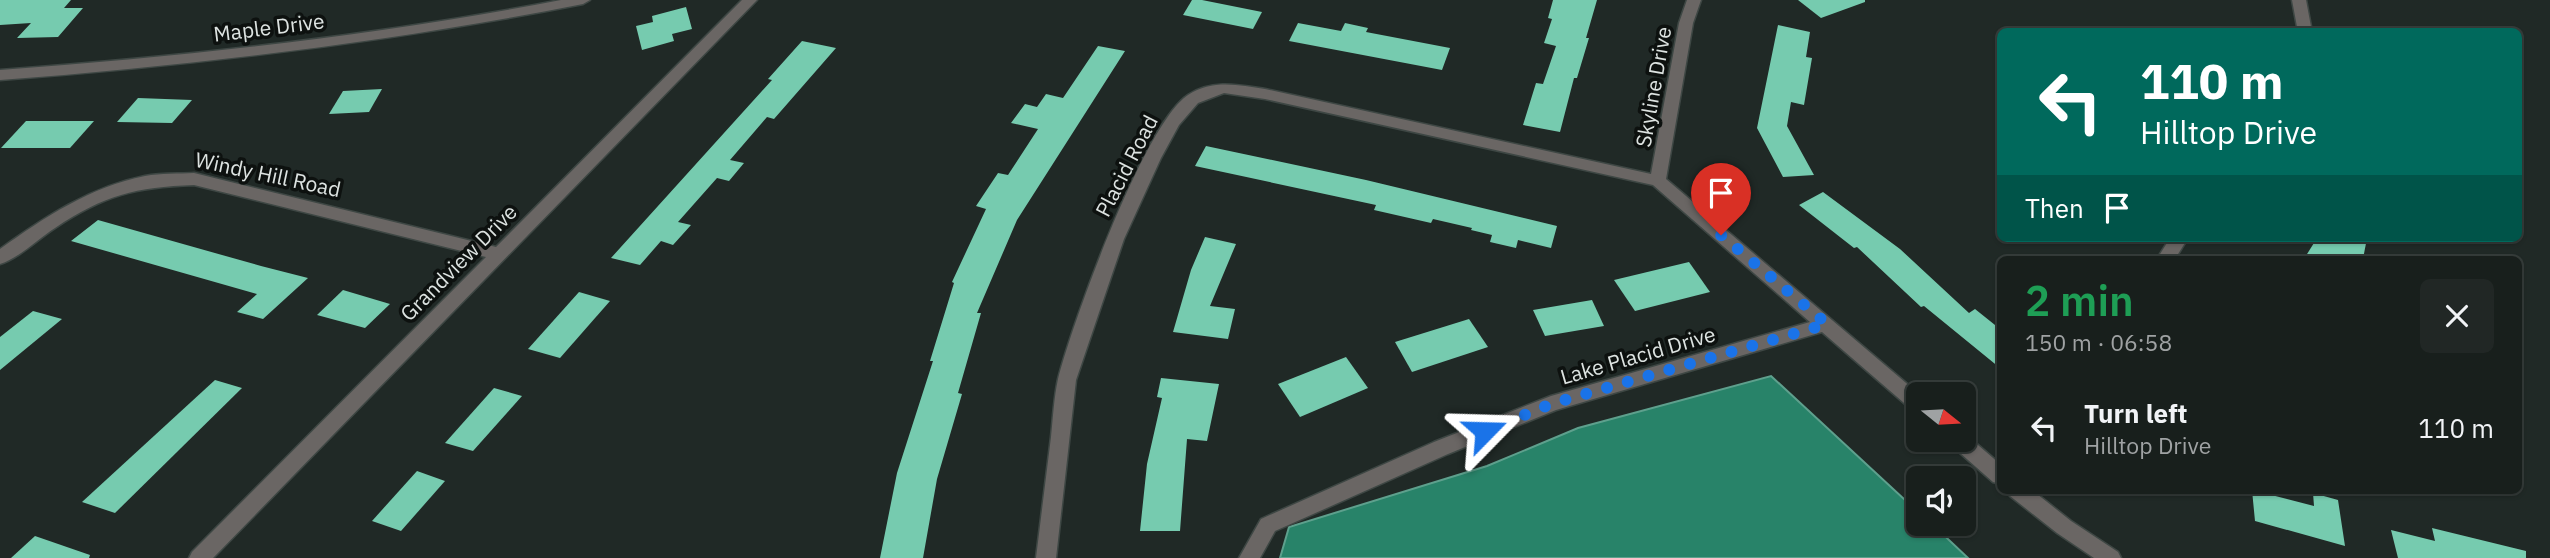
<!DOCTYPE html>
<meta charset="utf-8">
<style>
body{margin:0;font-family:"IBM Plex Sans",sans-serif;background:#212725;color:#f1f3f6;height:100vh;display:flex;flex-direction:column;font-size:26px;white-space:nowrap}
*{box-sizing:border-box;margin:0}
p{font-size:23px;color:#9fa2a3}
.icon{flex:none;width:38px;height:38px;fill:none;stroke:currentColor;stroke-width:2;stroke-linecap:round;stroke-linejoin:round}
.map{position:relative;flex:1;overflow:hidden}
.sheet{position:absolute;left:1997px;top:256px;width:525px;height:238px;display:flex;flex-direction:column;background:#181f1c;border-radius:10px;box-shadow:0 2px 5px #0004,0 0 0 2px #363d3b}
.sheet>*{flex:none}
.hud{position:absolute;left:1997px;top:28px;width:525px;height:214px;border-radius:10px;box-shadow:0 2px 5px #0004,0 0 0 2px #363d3b;background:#00695c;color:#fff;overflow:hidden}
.needle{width:46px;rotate:108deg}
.tools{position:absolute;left:1906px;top:382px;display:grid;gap:14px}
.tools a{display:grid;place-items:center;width:70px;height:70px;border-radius:10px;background:#181f1c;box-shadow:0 2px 5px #0004,0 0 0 2px #363d3b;font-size:35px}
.pin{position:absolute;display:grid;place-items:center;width:60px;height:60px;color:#fff;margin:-72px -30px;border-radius:50% 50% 50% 0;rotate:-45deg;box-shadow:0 0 7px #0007}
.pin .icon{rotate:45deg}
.me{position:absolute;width:77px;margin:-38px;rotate:68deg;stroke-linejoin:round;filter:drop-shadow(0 0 5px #0008)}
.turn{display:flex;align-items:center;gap:24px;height:147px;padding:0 28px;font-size:32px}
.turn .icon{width:91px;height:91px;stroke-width:2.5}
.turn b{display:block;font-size:49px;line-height:60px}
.then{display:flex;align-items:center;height:66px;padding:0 28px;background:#0003;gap:14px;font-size:26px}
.round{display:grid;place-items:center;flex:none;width:74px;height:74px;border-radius:10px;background:#212725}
.summary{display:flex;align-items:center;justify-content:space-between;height:119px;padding:0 28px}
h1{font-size:42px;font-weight:600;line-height:52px;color:#1e9e55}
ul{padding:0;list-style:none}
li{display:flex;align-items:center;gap:21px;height:105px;padding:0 28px}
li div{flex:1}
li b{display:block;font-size:26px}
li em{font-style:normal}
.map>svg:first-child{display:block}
.water{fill:#288369;stroke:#5ea08d;stroke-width:2}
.building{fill:#76cbaf}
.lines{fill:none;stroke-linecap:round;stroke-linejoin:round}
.street-casing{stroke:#3e4744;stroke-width:3}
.street{fill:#6a6664;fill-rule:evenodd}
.route{stroke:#1a73e8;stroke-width:12;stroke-dasharray:0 21.6}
.labels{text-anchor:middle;stroke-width:7;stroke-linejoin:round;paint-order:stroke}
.street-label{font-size:21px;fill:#dde3e1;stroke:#0d110f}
</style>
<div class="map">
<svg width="2550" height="558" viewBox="0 0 2550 558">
<rect width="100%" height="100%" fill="#202926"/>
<path class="water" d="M1771,376L1918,512V523H1931L1968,558H1280L1289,527L1487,466L1578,428Z"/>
<g class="building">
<path d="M0,0H71L64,8H83L58,37L17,38L31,23L0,25Z"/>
<path d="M1192,0H1202L1262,12L1253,29L1183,15Z"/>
<path d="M1553,0H1597L1586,38H1589L1577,78H1574L1560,132L1523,125L1536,83L1543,84L1556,46L1544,43L1552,19L1548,18Z"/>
<path d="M1798,0H1865V2L1821,18Z"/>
<path d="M686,7L692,29L672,34L674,41L642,50L636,26L653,22L652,16Z"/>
<path d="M1298,23L1341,31L1345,23L1368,28L1366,32L1450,48L1442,70L1289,41Z"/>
<path d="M1778,25L1810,32L1806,57L1812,58L1804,105L1791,102L1787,126L1814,175L1783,177L1757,128Z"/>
<path d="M802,41L836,48L774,119L767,117L730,160L744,163L729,181L717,178L678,222L691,225L673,245L661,241L640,265L611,258L772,80L768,79Z"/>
<path d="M1098,46L1125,51L1017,220L977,313H981L958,393L962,394L937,479L923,558H880L897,473L933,361H930L954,283L952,282L986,209L976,206L998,173L1008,175L1038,129L1011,123L1025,104L1037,107L1046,94L1063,98Z"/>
<path d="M382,89L369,112L329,114L343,91Z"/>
<path d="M138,98L192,100L172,123L117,122Z"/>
<path d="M26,121H94L70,148H1Z"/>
<path d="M1206,146L1366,180L1557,226L1551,248L1518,240L1516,248L1490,242L1492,235L1471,230L1472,228L1433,219L1431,223L1374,210L1376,205L1195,166Z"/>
<path d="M1823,192L1900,249L1969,313L1975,309L2000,329V368L1924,306L1921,307L1857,247L1854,248L1799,205Z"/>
<path d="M98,220L261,266L308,278L263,319L237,312L257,294L71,241Z"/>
<path d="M1205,237L1236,244L1210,306L1235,309L1228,339L1173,332L1191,270Z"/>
<path d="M2317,238H2367L2363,259H2304Z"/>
<path d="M1689,262L1710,292L1635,311L1614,280Z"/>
<path d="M343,290L390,304L365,328L317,315Z"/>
<path d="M579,292L610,301L560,358L528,349Z"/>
<path d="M1592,300L1604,326L1545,336L1533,310Z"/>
<path d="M33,311L62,319L0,370V337Z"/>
<path d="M1469,319L1488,347L1412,372L1395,342Z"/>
<path d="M1346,357L1368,388L1300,417L1278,384Z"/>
<path d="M1161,378L1219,384L1207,441L1187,439L1180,531H1140L1147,464L1162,398L1157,397Z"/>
<path d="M215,380L242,388L115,513L82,502Z"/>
<path d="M494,388L522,396L473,451L445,443Z"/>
<path d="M417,471L445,481L401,531L372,521Z"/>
<path d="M2252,490L2314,506L2313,493L2338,500L2345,546L2255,521Z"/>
<path d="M2432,528L2526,551V558H2398L2391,530L2435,541Z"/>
<path d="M35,536L90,555L89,558H11Z"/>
</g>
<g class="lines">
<defs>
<g id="street">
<path d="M561,0H590L583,4C390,42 196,65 0,80V70C188,56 376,36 561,0Z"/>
<path d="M742,0H757L213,558H189L192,552L486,257L194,185C136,187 104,195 55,228C38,239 19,258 0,264V249C45,217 90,187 145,176C161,173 178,174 194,173L496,247Z"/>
<path d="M1687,0H1701L1693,23L1666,179L1919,394L1918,412L1911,409L1822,332L1556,410L1448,454L1275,531L1260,558H1239L1261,519L1434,442L1551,396L1810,322L1653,185L1265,99L1224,93L1198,103L1179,125L1161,158L1124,239L1076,380L1056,558H1036C1041,518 1046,477 1051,437C1053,418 1054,397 1058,379C1072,324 1144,124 1188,95C1212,79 1239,85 1265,89L1651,174L1679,23Z"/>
<path d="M2292,0H2306L2312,32H2298Z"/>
<path d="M2170,238H2188L2175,259H2157Z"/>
<path d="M1964,433L2000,464V484L1993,482L1951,445L1948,439H1964Z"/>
<path d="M2007,490H2032L2071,521L2118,552L2121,558H2094L2057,533L2010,496Z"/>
</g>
</defs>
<use href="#street" class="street-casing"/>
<use href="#street" class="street"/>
</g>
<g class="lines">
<path class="route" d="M1485,431L1551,404L1827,324L1721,235"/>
</g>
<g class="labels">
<g class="street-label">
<text transform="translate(269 28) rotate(-7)" y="7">Maple Drive</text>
<text transform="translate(1654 87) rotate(-80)" y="7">Skyline Drive</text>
<text transform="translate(1127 166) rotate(-63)" y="7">Placid Road</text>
<text transform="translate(268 175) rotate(12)" y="7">Windy Hill Road</text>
<text transform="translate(459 263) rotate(-45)" y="7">Grandview Drive</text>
<text transform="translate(1638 356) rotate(-16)" y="7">Lake Placid Drive</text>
</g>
</g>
</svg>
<div class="tools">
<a><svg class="needle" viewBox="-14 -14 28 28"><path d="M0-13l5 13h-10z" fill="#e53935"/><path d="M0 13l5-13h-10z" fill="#9fa2a3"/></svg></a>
<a><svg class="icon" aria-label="sound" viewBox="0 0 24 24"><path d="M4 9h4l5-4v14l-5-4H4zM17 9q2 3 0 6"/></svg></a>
</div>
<div class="pin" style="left:1721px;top:235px;background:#d93025"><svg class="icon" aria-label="arrive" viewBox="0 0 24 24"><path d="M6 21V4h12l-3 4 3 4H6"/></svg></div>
<svg class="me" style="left:1485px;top:431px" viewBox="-20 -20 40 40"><path d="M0-17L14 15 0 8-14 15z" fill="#1a73e8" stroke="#fff" stroke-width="4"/></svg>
<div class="hud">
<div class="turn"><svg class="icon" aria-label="left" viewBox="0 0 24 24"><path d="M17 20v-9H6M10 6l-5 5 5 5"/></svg><div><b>110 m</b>Hilltop Drive</div></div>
<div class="then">Then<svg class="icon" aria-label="arrive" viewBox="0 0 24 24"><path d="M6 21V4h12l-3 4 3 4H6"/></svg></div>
</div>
<section class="sheet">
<div class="summary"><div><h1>2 min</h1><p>150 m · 06:58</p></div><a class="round"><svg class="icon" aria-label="close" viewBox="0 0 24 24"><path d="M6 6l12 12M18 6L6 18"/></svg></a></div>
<ul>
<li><svg class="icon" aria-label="left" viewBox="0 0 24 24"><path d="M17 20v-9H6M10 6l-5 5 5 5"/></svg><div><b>Turn left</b><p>Hilltop Drive</p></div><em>110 m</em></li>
</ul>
</section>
</div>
